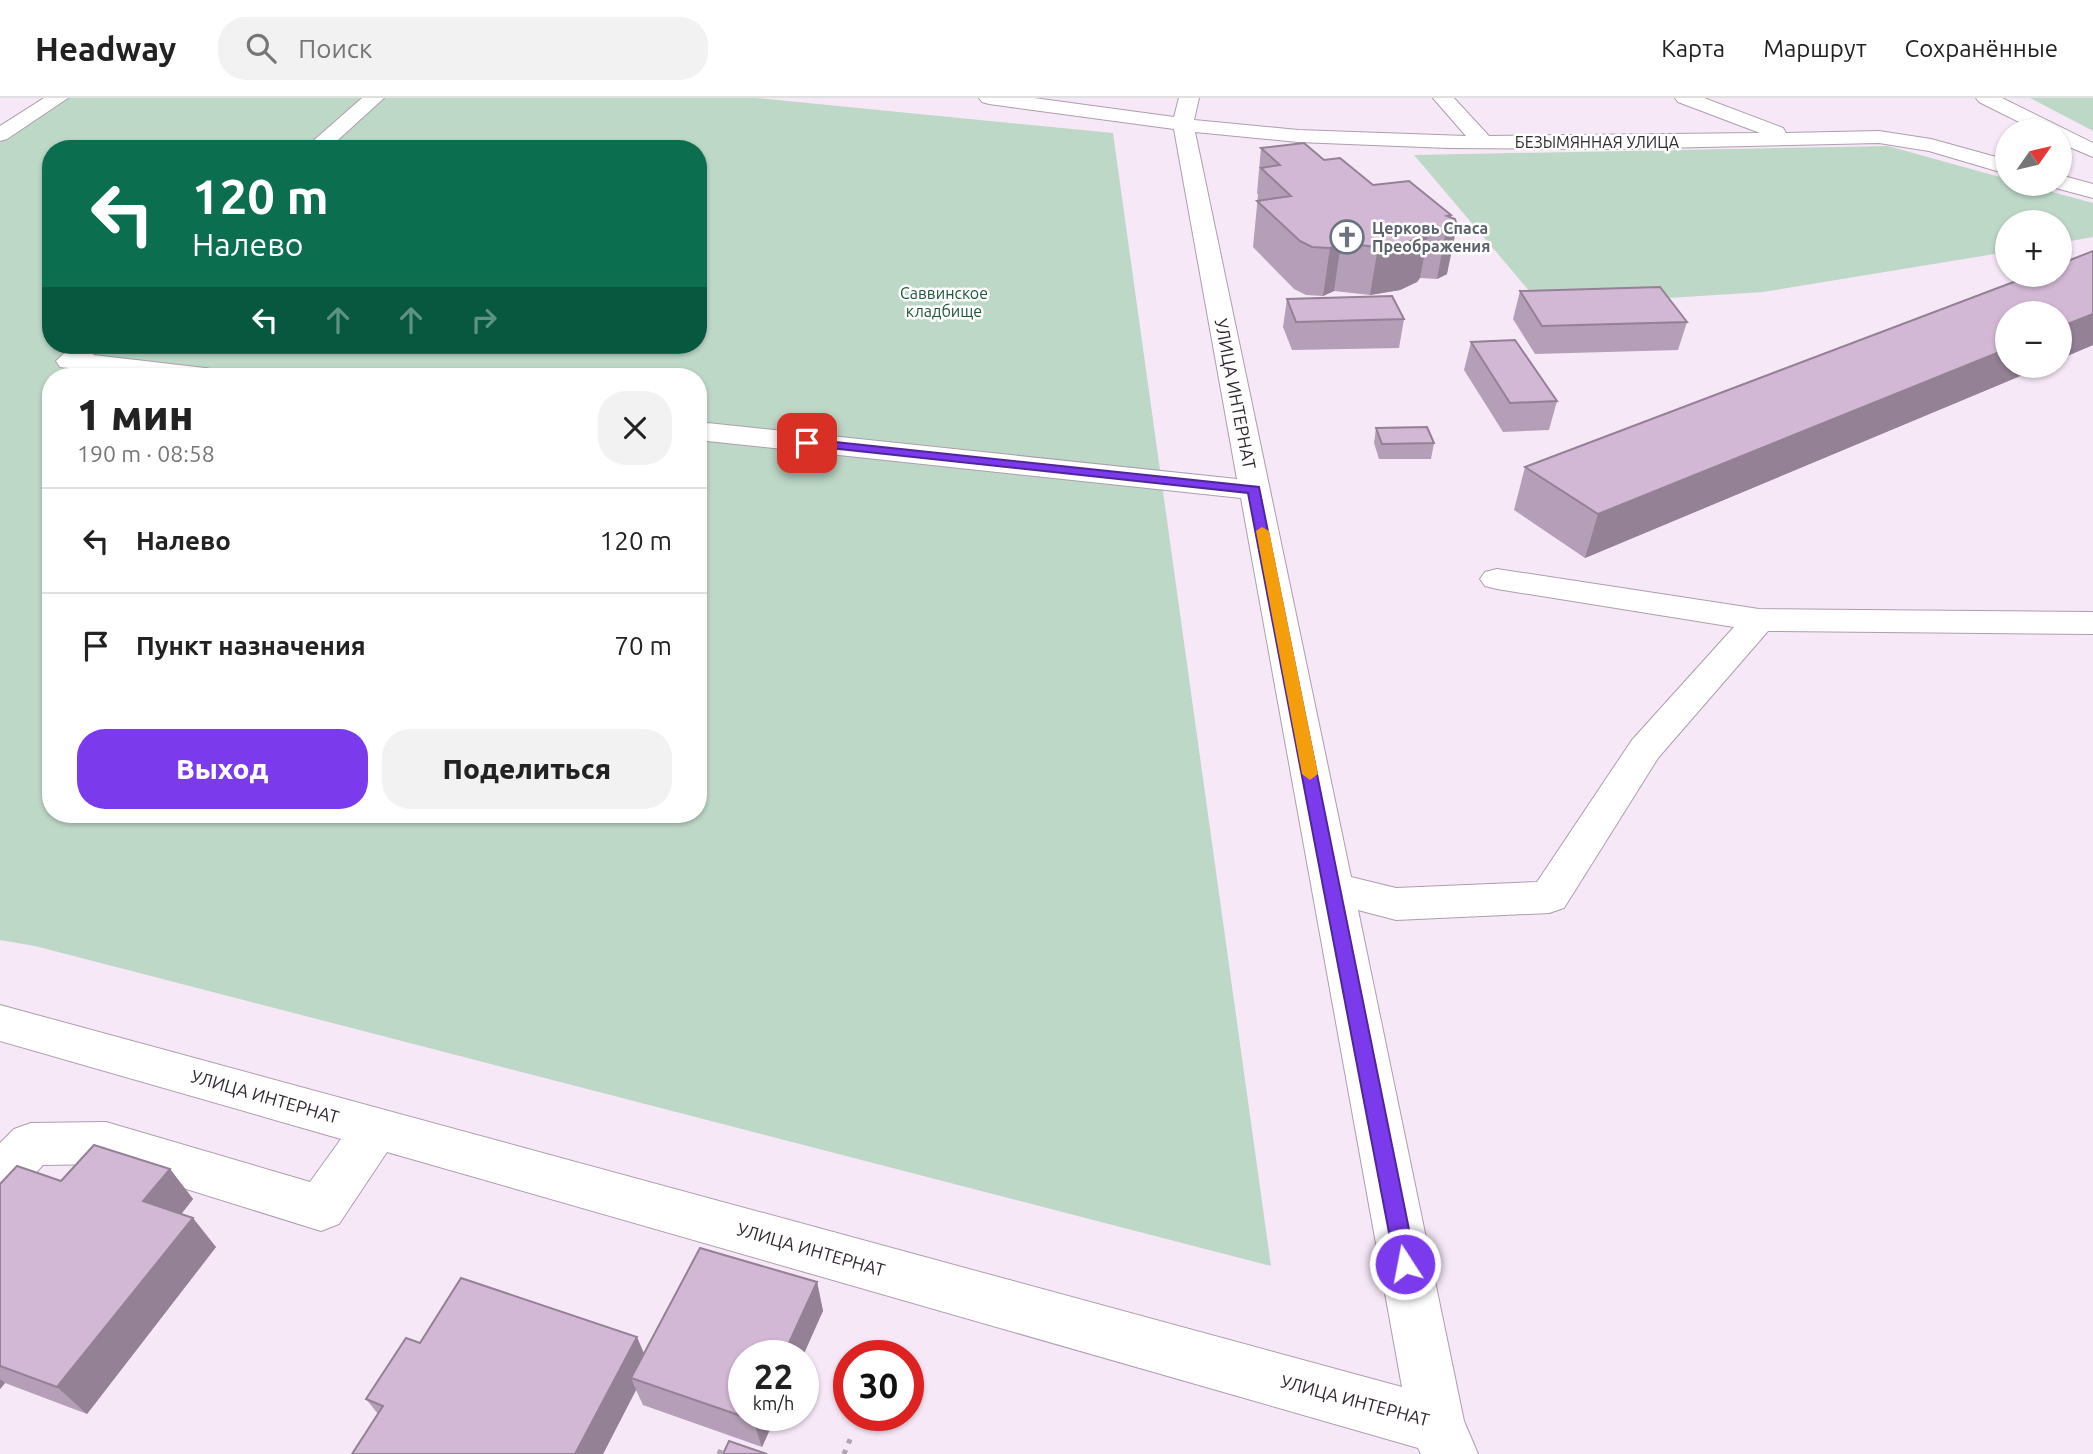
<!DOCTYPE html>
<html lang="ru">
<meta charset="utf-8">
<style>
body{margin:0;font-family:Ubuntu,sans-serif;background:#f2f2f2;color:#222;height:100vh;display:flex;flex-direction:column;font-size:26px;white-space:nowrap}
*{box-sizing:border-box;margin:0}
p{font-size:23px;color:#767676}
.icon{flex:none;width:38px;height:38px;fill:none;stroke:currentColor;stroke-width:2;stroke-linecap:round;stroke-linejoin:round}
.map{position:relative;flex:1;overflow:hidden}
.side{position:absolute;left:42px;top:270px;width:665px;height:455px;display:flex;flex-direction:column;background:#fff;border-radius:28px;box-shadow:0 2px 5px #0004}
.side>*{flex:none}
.top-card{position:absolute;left:42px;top:42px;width:665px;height:214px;border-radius:28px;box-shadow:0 2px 5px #0004;background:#0b6e4f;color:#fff;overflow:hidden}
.needle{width:46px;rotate:56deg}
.tools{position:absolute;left:1995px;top:21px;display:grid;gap:14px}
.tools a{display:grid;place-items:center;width:77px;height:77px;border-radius:50%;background:#fff;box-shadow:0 2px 5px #0004;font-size:35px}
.speed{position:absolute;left:728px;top:1242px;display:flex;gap:14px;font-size:35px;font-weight:700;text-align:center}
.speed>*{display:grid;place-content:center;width:91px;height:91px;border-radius:50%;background:#fff;box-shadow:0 2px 5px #0004;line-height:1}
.speed small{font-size:18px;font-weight:400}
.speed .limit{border:10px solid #d22;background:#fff;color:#111}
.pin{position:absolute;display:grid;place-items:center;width:60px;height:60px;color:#fff;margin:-30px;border-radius:14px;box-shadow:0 4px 10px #0006}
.me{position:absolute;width:77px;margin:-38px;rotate:349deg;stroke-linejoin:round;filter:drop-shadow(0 0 5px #0008)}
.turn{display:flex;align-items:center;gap:24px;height:147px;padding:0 35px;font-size:32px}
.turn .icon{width:91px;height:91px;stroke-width:2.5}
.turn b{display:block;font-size:49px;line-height:60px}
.lanes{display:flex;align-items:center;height:66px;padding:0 35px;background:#0003;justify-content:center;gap:35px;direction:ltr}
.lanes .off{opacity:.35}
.round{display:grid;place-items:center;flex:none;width:74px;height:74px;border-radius:28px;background:#f2f2f2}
.headline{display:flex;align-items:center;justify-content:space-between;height:119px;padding:0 35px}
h1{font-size:42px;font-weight:800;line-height:52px}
.button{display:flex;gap:14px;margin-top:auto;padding:14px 35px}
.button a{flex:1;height:80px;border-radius:28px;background:#7c3aed;color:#fff;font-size:28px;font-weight:800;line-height:80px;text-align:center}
.button a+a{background:#f2f2f2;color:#222}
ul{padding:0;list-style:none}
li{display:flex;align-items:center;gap:21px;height:105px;padding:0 35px;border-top:2px solid #e0e0e0}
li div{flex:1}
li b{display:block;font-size:26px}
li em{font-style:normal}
header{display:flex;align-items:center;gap:42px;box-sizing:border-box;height:98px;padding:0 35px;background:#fff;border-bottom:2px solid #e0e0e0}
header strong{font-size:33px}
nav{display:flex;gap:38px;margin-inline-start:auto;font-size:24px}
.search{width:490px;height:63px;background:#f2f2f2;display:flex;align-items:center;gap:18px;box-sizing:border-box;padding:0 24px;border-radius:28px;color:#767676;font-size:26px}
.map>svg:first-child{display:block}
.green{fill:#bed8c8;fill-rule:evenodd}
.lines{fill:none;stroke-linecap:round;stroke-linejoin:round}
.minor-casing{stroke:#ac9ead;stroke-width:2}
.path{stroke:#b0a4b0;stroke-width:5;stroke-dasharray:4.5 7;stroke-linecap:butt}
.minor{fill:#fff;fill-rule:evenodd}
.wall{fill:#b59eb7}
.shaded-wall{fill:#948195}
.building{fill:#d3b8d5;stroke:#948195;stroke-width:2}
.route{fill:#7c3aed;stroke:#51269a;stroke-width:2}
.slow{fill:#f59e0b}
.labels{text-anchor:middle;stroke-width:5;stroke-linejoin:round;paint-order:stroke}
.far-street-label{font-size:16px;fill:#312b31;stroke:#fff}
.far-worship-label{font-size:16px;font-weight:bold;fill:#5b616d;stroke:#fff;text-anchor:start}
.far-park-label{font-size:16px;fill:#1a563a;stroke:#fff}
.street-label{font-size:18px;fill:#312b31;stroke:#fff}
</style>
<header>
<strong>Headway</strong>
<div class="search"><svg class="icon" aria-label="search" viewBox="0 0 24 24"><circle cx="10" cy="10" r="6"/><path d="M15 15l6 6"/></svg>Поиск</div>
<nav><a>Карта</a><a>Маршрут</a><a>Сохранённые</a></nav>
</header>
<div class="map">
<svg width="2093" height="1356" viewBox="0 0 2093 1356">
<rect width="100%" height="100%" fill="#f7e8f8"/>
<g class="green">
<path d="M58,0H756L1113,35L1271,1168L35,848L0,842V36ZM51,51H698V247H51ZM51,278H698V716H51Z"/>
<path d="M2030,0H2093V33Z"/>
<path d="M1888,48L2007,81V86H2023L2093,105V139L2060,145V124H2007V154L1763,194L1542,208L1414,57Z"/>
</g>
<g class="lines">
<defs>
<g id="minor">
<path d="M44,0H68L7,41L0,43V28Z"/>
<path d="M362,0H384L328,51H304Z"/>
<path d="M979,0H1034L1174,19L1179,0H1199L1194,22L1298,32L1466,38L1433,0H1454L1489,38L1760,35L1678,4L1675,0H1704L1783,30L1786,35L1879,33L1931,41L2007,62V76L1929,53L1879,45L1616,51L1448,50L1298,44L1195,34L1351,779L1396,790L1537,784L1632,642L1734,529L1497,491L1485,488L1480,481L1485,474L1497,471L1759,511L2093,514V536L1768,533L1658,660L1564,810L1549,815L1396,822L1358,812L1464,1323L1478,1356H1421L1418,1350L387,1054L339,1126L321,1133L106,1066L43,1067L17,1095L0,1101V1045L14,1031L31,1025L106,1024L310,1084L341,1041L0,943V907L1402,1289L1241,400L698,342V324L1237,381L1174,31L989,6L982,4Z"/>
<path d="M1976,0H2002L2093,45V59L2060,45V33H2037L1979,4Z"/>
<path d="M2060,77L2093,86V100L2052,89L2050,86H2060Z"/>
<path d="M73,247H102L93,257L205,270L215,272L219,278H133L60,269L56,263Z"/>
</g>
</defs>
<use href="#minor" class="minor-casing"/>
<g class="path">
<path d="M719,1356L722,1349L731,1352"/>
<path d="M844,1356L851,1339"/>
</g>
<use href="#minor" class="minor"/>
</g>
<g class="wall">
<path d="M1261,50L1324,62L1373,87L1451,117L1447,176L1437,181L1420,180L1417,184L1400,192L1370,197L1334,193L1323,198L1306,197L1294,191L1253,149L1258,97L1257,95Z"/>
<path d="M2093,153V247L2060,261L2007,268H2044L1585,460L1514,412L1525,369Z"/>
<path d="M1520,193L1687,224L1678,252L1535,256L1513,221Z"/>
<path d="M1287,201L1404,221L1399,250L1292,252L1283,229Z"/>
<path d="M1471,244L1557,303L1549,332L1503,334L1464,272Z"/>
<path d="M1376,330L1434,345L1431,361H1379L1374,345Z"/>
<path d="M170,1071L193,1101L181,1116L216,1149L87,1316L5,1285L0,1291V1086L61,1083Z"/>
<path d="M817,1184L823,1213L744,1318H776L762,1349L643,1307L636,1292L603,1356H352L378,1316L366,1301L420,1245L644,1255Z"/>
</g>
<g class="shaded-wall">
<path d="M1451,117L1449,132L1457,128L1447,176L1437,181L1446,133L1447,118Z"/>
<path d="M1429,132L1420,180L1417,184L1400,192L1370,197L1378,149Z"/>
<path d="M1341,145L1334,193L1323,198L1330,150Z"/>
<path d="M2093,216V247L2060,261V229Z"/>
<path d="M2007,251V268H2044L1585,460L1598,416Z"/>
<path d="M170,1071L193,1101L168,1133L143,1103Z"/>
<path d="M193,1120L216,1149L87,1316L57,1289Z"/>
<path d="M817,1184L823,1213L803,1258H783Z"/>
<path d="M637,1239L649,1267L631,1280L636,1292L603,1356H575Z"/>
<path d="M0,1281L5,1285L0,1291Z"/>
<path d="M755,1318H776L762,1349L753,1322Z"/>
</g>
<g class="building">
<path d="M1304,45L1324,62L1340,60L1373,87L1409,83L1451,117L1447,118L1455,121L1457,128L1446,133L1429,132L1426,137L1408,144L1378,149L1341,145L1330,150L1312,149L1300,143L1257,103L1291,98L1261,70L1280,67L1261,50Z"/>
<path d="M2093,153V216L2060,229V215H2007V251L1598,416L1525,369L2032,177H2060V166Z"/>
<path d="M1660,189L1687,224L1542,228L1520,193Z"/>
<path d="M1392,198L1404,221L1296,224L1287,201Z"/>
<path d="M1515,242L1557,303L1510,305L1471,244Z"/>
<path d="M1427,329L1434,345L1382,346L1376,330Z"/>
<path d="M94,1047L170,1071L143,1103L193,1120L57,1289L0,1268V1086L17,1068L61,1083Z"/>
<path d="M700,1150L817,1184L783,1258H744V1318H755L753,1322L631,1280Z"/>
<path d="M461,1180L637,1239L575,1356H352L383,1308L366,1301L406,1240L420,1245Z"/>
<path d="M729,1343L767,1356H723Z"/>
</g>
<path class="route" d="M807,341L1259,389L1416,1166L1413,1173L1405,1176L1398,1173L1395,1166L1248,395L802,347L800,345Z"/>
<path class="slow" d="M1262,429L1269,433L1318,676L1310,682L1302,676L1256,433Z"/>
<defs>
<symbol id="church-ring" viewBox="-11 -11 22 22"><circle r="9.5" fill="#fff" stroke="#6b7280" stroke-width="1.5"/><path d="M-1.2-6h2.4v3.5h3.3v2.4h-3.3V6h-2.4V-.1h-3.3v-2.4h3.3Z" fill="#6b7280"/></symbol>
</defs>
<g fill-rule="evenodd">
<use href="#church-ring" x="1328" y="120" width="38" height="38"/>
</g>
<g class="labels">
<g class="far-street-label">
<text x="1597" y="50">БЕЗЫМЯННАЯ УЛИЦА</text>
</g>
<g class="far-worship-label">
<text x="1372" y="136">Церковь Спаса<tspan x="1372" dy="18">Преображения</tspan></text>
</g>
<g class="far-park-label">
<text x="944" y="201">Саввинское<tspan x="944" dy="18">кладбище</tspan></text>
</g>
<g class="street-label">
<text transform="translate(1235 296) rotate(79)" y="6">УЛИЦА ИНТЕРНАТ</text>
<text transform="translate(265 999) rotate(16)" y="6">УЛИЦА ИНТЕРНАТ</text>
<text transform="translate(811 1152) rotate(16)" y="6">УЛИЦА ИНТЕРНАТ</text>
<text transform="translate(1355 1303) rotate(15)" y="6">УЛИЦА ИНТЕРНАТ</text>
</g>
</g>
</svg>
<div class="tools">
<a><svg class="needle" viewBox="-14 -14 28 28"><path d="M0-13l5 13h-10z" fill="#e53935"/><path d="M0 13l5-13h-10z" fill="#767676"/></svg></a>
<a>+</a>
<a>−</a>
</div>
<div class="speed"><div>22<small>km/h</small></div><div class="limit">30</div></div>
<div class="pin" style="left:807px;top:345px;background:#d93025"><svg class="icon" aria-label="arrive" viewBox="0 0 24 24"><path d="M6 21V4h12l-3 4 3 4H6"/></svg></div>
<svg class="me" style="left:1405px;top:1166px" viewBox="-20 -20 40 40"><circle r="17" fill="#7c3aed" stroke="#fff" stroke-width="3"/><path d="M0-11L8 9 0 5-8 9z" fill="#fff"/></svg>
<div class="top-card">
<div class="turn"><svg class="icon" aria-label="left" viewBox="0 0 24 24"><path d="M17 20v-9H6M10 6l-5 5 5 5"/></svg><div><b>120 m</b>Налево</div></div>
<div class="lanes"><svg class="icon" aria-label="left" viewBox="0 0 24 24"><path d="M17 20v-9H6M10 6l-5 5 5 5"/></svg><svg class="icon off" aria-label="ahead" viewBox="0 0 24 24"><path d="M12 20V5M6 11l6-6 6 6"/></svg><svg class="icon off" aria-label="ahead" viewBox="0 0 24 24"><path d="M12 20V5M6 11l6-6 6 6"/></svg><svg class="icon off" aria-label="right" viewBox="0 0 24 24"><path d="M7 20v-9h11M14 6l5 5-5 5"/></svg></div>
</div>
<section class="side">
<div class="headline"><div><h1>1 мин</h1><p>190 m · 08:58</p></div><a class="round"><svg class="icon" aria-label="close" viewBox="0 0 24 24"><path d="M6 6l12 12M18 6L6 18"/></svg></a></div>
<ul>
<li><svg class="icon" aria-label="left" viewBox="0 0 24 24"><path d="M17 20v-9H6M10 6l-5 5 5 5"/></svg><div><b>Налево</b></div><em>120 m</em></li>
<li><svg class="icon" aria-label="arrive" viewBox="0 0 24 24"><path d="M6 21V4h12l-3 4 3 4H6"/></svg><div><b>Пункт назначения</b></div><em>70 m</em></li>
</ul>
<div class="button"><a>Выход</a><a>Поделиться</a></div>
</section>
</div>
